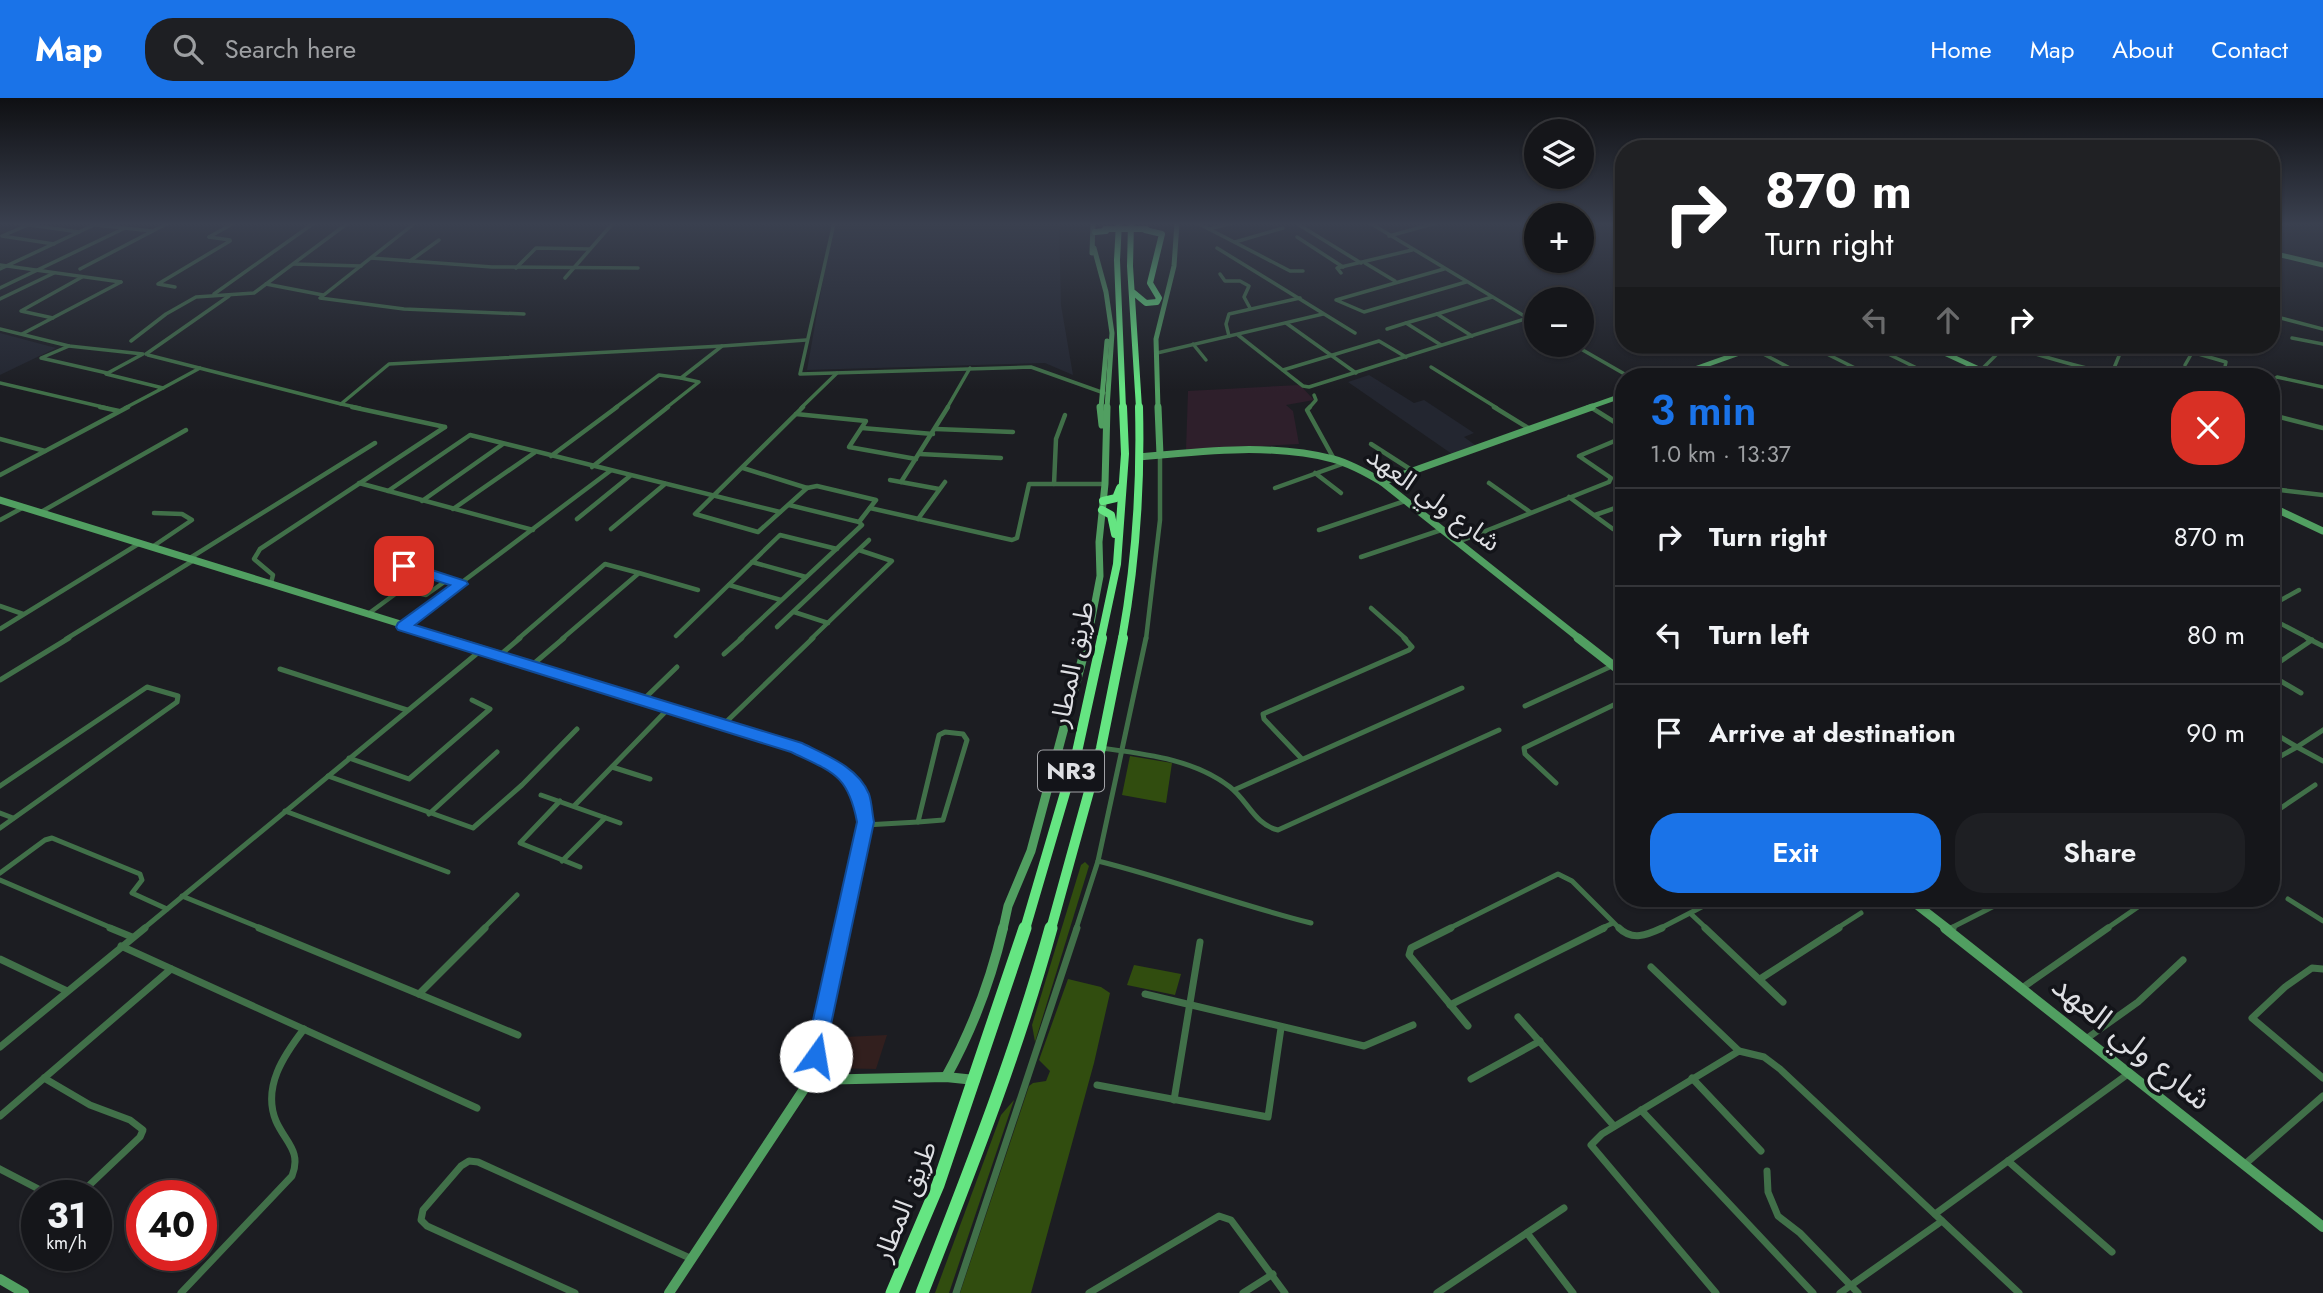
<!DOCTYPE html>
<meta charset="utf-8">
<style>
body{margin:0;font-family:Jost,"Noto Sans Arabic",sans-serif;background:#1e1f23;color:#f1f3f6;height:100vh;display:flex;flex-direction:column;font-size:26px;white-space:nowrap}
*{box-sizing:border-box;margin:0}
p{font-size:23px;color:#9d9fa2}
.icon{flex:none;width:38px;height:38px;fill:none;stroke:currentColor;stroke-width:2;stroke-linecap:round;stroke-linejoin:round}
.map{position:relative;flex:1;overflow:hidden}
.details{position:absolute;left:1615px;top:270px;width:665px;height:539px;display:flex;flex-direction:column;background:#15161a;border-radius:28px;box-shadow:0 2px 5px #0004,0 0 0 2px #343539}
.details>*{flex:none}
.hud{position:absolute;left:1615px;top:42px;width:665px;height:214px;border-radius:28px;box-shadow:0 2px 5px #0004,0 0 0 2px #343539;background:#202124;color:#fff;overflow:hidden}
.tools{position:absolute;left:1524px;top:21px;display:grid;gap:14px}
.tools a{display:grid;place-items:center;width:70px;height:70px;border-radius:50%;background:#15161a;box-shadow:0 2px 5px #0004,0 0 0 2px #343539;font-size:35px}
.speed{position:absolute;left:21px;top:1082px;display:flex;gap:14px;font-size:35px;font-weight:700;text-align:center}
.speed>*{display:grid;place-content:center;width:91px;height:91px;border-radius:50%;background:#15161a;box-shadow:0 2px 5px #0004,0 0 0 2px #343539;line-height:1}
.speed small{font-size:18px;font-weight:400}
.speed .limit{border:10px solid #d22;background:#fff;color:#111}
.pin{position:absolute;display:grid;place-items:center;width:60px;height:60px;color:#fff;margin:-30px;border-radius:14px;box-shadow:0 4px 10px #0006}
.me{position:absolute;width:77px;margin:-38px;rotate:13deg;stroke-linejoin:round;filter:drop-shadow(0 0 5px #0008)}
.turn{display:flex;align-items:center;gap:24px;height:147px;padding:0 35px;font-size:32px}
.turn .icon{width:91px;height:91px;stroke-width:2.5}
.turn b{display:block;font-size:49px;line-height:60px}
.lanes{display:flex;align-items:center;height:66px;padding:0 35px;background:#0003;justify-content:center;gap:35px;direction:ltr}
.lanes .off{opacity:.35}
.round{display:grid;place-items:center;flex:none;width:74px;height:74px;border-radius:28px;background:#1e1f23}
.head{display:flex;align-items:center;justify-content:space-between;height:119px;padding:0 35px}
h1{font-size:42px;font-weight:600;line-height:52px;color:#1a73e8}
.button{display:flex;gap:14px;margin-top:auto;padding:14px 35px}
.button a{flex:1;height:80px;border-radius:28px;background:#1a73e8;color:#fff;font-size:28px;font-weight:600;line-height:80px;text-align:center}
.button a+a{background:#1e1f23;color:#f1f3f6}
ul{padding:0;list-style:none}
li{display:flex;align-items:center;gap:21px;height:98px;padding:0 35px;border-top:2px solid #343539}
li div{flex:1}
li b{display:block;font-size:26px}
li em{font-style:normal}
header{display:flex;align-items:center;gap:42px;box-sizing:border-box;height:98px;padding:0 35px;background:#1a73e8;color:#fff}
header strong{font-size:33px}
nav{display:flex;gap:38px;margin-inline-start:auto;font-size:24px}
.search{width:490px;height:63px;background:#1e1f23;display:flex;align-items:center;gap:18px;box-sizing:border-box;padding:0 24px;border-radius:28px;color:#9d9fa2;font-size:26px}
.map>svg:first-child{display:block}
.commercial{fill:#321f1e}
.built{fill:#232630}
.education{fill:#2e1f2b}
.green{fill:#314d0f}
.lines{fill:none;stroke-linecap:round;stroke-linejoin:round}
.street-far3{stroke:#417049;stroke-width:3.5}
.street-far2{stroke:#417049;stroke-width:4.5}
.street-far1{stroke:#417049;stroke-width:5}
.street{stroke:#417049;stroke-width:7}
.secondary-far3{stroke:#519f61;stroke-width:5}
.secondary-far2{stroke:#519f61;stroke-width:7}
.secondary-far1{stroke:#519f61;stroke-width:9}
.secondary{stroke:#519f61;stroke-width:10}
.highway-far3{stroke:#65e582;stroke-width:6}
.highway-far2{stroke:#65e582;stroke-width:8}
.highway-far1{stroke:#65e582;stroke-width:10}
.highway{stroke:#65e582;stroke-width:13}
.highway-bridge{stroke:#65e582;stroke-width:6}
.route{fill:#1a73e8;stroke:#114b97;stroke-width:2}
.labels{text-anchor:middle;stroke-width:7;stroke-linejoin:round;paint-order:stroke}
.shield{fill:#131419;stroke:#a1a2a6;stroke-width:2}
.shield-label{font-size:24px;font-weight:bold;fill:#dedfe3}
.street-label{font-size:26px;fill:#dedfe3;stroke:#131419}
.near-street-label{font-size:32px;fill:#dedfe3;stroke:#131419}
</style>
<header>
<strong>Map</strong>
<div class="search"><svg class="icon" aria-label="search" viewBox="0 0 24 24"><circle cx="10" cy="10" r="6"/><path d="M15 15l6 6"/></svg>Search here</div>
<nav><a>Home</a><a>Map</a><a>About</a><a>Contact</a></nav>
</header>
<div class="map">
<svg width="2323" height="1195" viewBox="0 0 2323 1195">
<rect width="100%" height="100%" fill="#1c1d22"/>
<path class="commercial" d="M887,937L876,971L833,970L845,939Z"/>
<g class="built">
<path d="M833,125H1059L1061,207L1073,277L1045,265L807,272Z"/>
<path d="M0,235L56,250L0,277Z"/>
<path d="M1369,277L1414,305L1424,302L1474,335L1464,339L1475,347L1452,356L1348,284Z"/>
</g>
<path class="education" d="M1300,287L1314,302L1286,307L1293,313L1299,346L1186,352L1188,293Z"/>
<g class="green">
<path d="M1130,658L1172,665L1166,705L1122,697Z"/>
<path d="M1085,764L1089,768L1035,944L1032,927L1081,767Z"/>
<path d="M1134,867L1181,876L1175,897L1127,887Z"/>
<path d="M1068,881L1101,889L1110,895L1094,965L1031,1195H960L1029,988L1033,985L1046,983L1050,973L1039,962Z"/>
<path d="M1014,1002L949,1195H935L1001,1017Z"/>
</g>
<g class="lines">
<g class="street-far3">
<path d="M16,125L79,134"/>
<path d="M415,125L320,200L404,211L524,216"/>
<path d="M834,125L800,276L1031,269L1104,295"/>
<path d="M1197,125L1209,131L1232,125"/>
<path d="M1296,125L1361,165"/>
<path d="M1370,125L1536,225"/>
<path d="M28,127L2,138L54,146"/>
<path d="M96,127L152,133"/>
<path d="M1209,131L1290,173H1303"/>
<path d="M1389,138L1436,125"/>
<path d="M209,139L234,125"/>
<path d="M209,139L230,142"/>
<path d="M1297,139L1343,169"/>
<path d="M1235,144L1283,130"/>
<path d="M1217,150L1355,235"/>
<path d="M371,160L492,169L638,170"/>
<path d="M410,163L439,142"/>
<path d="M1365,165L1395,183"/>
<path d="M294,166L361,168"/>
<path d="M0,167L121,184"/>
<path d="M516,170L536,150L590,151"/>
<path d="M0,171L98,125"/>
<path d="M80,171L168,125"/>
<path d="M1444,171L1336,202L1364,214L1466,184"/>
<path d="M1341,175L1337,170L1412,152"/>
<path d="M1220,176L1225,183H1240L1249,188L1244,199L1250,210"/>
<path d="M565,180L613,125"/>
<path d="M266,186L323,197"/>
<path d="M175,189L158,186L230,143"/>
<path d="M0,190L125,130"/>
<path d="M214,196L314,125"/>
<path d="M0,201L54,175"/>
<path d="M1437,216L1406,225L1441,247"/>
<path d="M2273,218L2323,231"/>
<path d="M53,220L21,213L82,179"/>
<path d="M1286,225L1356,275"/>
<path d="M0,231L69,248L143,256L106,276L163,290L125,310"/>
<path d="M1387,231L1406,225"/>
<path d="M22,236L121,184"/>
<path d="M1238,237L1303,288L1309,289L1528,220"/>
<path d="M1229,238L1226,226L1229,216L1300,200"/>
<path d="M1472,238L1437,216L1492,199"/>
<path d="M2292,240L2323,246"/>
<path d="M131,243L166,216L196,199L254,195L348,125"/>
<path d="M1193,246L1206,262"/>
<path d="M1574,247L1628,278"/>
<path d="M1809,247L1871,278"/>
<path d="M1870,247L1933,278"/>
<path d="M2006,247C2061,263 2120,286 2178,274"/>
<path d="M2170,247L2193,253L2185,267"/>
<path d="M2195,247V255L2226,264L2223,278"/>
<path d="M69,248L41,260L107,275"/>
<path d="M1752,250L1805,278"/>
<path d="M1157,255L1323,216"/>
<path d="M146,256L229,198"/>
<path d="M148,257L341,306L389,266L722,248"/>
<path d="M1431,269L1497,310"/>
<path d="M1283,272L1379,243L1406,259"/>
<path d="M1981,272L2003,250"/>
<path d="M2112,275L2121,253"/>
<path d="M1994,278L2003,274L2018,278"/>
<path d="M2272,283L2277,279L2323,289"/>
<path d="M0,285L107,310"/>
<path d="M163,290L200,270"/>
<path d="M341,306L360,310"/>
<path d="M615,310L659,277L681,280L722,248L806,242"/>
<path d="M666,310L699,284L681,280"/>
<path d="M801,310L837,275"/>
<path d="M947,310L970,270"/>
<path d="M1309,310L1316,302L1314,297"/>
</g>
<g class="street-far2">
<path d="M100,309L119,313"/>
<path d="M352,309L445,329"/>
<path d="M803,309L695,416L758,434L807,390"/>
<path d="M1310,309L1307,312L1334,361"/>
<path d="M1494,309L1530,331"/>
<path d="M1592,310L1624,330"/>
<path d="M796,316L866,323L849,349L916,361"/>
<path d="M2272,317L2323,330"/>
<path d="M862,330L933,336"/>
<path d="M936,331L1013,334"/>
<path d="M0,341L45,353"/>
<path d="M1371,346L1413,373"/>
<path d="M920,356L1001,360"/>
<path d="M551,358L617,309"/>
<path d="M592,369L668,309"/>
<path d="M1315,375L1341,395"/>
<path d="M0,377L128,309"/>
<path d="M890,382L939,391"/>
<path d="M901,384L948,309"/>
<path d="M359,385L533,432"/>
<path d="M1489,385L1530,414"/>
<path d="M1054,386L1056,341L1065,317"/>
<path d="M1275,390L1345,365"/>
<path d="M2272,391L2323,397"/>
<path d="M388,393L470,337L780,414"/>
<path d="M1569,399L1613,431"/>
<path d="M422,403L503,346"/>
<path d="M789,407L859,424"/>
<path d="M870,410L1012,442L1017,440L1029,386H1105"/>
<path d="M453,411L534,355"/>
<path d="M41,414L186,332"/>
<path d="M1595,417L1624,407"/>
<path d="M577,421L630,378"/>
<path d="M918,421L945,384"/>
<path d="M0,422L24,409"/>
<path d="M611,431L665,386"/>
<path d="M1319,432L1405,403"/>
<path d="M1458,444L1609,384L1611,380L1579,358L1624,339"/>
<path d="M152,449L192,422L182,416L154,415"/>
<path d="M2272,455L2276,459L2272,463"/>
<path d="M1361,459L1441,432"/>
<path d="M190,460L375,345"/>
<path d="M752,464L806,479"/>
<path d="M404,468L461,486"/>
<path d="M271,485L273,477L254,461L260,451L445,329"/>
<path d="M386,487L426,497L447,482"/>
<path d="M729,487L781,502"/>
<path d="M2272,507L2299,492"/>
<path d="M0,508L23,516"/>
<path d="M1371,510L1406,541"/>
<path d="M794,514L828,525"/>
<path d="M368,516L402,491"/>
<path d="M2272,521L2310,541"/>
<path d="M405,527L610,373"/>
<path d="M777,529L869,442"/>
<path d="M0,531L140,445"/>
<path d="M676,538L780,437L837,451"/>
<path d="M66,541L194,462"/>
<path d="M518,541L605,466L639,475"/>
<path d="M562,541L639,475L698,492"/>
<path d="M740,541L862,427L859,424L876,402L817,388L807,390L743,370"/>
<path d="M811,541L892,463L859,452"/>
<path d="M1146,541L1160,422V357"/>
</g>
<g class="street-far1">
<path d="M2307,540L2323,548"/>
<path d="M724,556L742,540"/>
<path d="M499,558L520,540"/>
<path d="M531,568L564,540"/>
<path d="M2272,569L2312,542"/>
<path d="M280,571L407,612"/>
<path d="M2272,578L2301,595"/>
<path d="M0,582L69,540"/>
<path d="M644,601L677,569"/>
<path d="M1525,608L1614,567"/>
<path d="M723,627L813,540"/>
<path d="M945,634L963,636L967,642L943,722L918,724L939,637Z"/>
<path d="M2272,634L2297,649L2323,632"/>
<path d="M1101,650C1145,656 1194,661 1230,689C1248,703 1255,727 1278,732L1499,632"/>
<path d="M2279,659L2297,649L2323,663"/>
<path d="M349,660L409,681L490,611L472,602"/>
<path d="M1301,660L1264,621L1263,616L1409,552L1412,549L1404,540"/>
<path d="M612,669L650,681"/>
<path d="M328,678L473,730L522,687L577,631"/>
<path d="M1556,685L1525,656L1524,650L1624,602"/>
<path d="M0,688L147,589L178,598L177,604L0,730"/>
<path d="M1234,692L1462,590"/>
<path d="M541,697L620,725"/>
<path d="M560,703L520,745L580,769"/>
<path d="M574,708L668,611"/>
<path d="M285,713L448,774"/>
<path d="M0,715L13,720"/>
<path d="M429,716L497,654"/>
<path d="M2272,716L2315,687"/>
<path d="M865,727L918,724"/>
<path d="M562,763L605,720"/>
<path d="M1098,763C1170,781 1239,807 1311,825"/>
<path d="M0,775L45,742L52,740L140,776L142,782L132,795L167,811"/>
<path d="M0,782L114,831"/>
<path d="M182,798L263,831"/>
<path d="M2288,801L2323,823"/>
<path d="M1691,816L1707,831"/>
<path d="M143,831L480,553"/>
<path d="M483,831L517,797"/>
<path d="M1076,831L1098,763L1146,540"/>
<path d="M1448,831L1558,776L1572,783L1620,831"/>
<path d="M1600,831L1613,825"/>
<path d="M1659,831L1719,800"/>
<path d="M1836,831L1861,815"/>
<path d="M1949,831L2010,800"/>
<path d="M2106,831L2151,800"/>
</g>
<g class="street">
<path d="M110,830L132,839"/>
<path d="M259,830L518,937"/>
<path d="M1451,830L1411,850L1409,857L1468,928"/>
<path d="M1619,830C1632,843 1647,837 1662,830"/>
<path d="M1705,830L1783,904"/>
<path d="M1948,832L1953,830"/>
<path d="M121,848L477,1010"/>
<path d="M0,861L67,893"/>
<path d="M1651,869L1739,953"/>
<path d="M2323,871L2312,870L2285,889L2252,920L2323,980"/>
<path d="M1760,881L1839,830"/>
<path d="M2022,890L2108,830"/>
<path d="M419,896L485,830"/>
<path d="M1145,896L1364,948L1413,927"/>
<path d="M1450,907L1604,830"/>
<path d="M1518,919L1614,1028"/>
<path d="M2086,941L2138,904L2183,862"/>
<path d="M0,949L145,830"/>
<path d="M44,980L90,1007L130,1022L143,1032L140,1039L79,1097"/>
<path d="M1692,980L1761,1053"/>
<path d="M1471,981L1540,943"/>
<path d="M1097,987L1268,1019L1281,930"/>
<path d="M1174,1002L1200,844"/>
<path d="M1641,1012L1813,1195"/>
<path d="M0,1018L171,871"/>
<path d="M2008,1063L2112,1154"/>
<path d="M2244,1067L2323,998"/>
<path d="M0,1071L50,1097"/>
<path d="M1767,1073L1768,1094L1778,1118L1800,1135L1858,1195"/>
<path d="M1935,1116L2128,976"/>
<path d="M1527,1135L1573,1195"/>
<path d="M181,1195L292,1078C302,1053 285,1044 276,1023C262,989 284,957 304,931"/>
<path d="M575,1195L427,1128L421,1122L423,1112L461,1068L469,1063L478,1064L692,1161"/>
<path d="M956,1195L1077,830"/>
<path d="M1089,1195L1219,1118L1231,1122L1285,1195"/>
<path d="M1243,1195L1273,1176"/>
<path d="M1437,1195L1564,1110"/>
<path d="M1716,1195L1591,1047L1602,1036L1739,953L1764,959L1780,971L2019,1195"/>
<path d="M1840,1195L1942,1123"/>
</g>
<g class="secondary-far3">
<path d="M1094,150L1106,194L1112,235L1107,310"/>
<path d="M1092,155L1093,125"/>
<path d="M2272,155L2323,167"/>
<path d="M1927,247L1994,278"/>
<path d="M1675,278L1762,247"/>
<path d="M1101,310L1107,243"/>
<path d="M1158,310L1156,241L1174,168L1177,125"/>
<path d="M1587,310L1624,297"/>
</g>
<g class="secondary-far2">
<path d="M1100,309L1102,327"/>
<path d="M1158,309L1160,357"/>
<path d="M1140,359C1202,353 1272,345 1333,361C1351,366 1367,375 1382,384L1580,541"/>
<path d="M1382,384L1592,309"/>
<path d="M0,402L449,541"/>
<path d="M2272,409L2323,433"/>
<path d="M1088,541L1100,478L1099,444L1105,386L1107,309"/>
</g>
<g class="secondary-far1">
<path d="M444,540L797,649L823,661L844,676L858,696L863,709L865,724L842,831"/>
<path d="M1578,540L1624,576"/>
<path d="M1908,800L1948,831"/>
<path d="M1003,831L1008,808L1031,753L1088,540"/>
</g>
<g class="secondary">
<path d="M1945,830L2323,1129"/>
<path d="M946,979C972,932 991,882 1003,830"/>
<path d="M810,982L946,979L975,982"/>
<path d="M0,1181L24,1195"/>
<path d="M669,1195L810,982L842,830"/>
</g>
<g class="highway-far3">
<path d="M1119,125L1117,162L1123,310"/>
<path d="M1131,125L1130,168L1139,310"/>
<path d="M1095,134L1106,133"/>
<path d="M1134,195L1146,205L1157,204L1159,200L1150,185L1162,136L1145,132"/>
</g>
<g class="highway-far2">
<path d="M1103,403L1116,400L1120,390"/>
<path d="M1102,412L1111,417L1115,436"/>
<path d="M1101,541L1117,466L1125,356L1123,309"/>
<path d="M1122,541C1136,464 1141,387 1139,309"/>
</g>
<g class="highway-far1">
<path d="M1025,831L1077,654L1102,540"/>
<path d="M1051,831L1101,650L1123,540"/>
</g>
<g class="highway">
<path d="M892,1195L938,1087L1025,830"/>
<path d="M922,1195C969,1075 1017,954 1051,830"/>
</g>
<path class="highway-bridge" d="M1105,131H1146"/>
</g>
<linearGradient id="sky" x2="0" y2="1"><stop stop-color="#0f1013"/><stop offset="0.43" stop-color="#3a404f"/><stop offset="1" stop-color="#3a404f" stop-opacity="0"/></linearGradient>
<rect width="2323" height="293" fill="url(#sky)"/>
<path class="route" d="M404,463L466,483L468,486L415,527L802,645C826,657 858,669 869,696C872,705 872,715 874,724L823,964L816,967L808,964L805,958L857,724C848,676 832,674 791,654L398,532L396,529L398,525L450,487L399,471L397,468Z"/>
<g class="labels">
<rect class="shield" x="1038" y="652.5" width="66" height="41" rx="5"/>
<g class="shield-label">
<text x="1071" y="681">NR3</text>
</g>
<g class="street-label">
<text transform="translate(1434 401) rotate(36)" y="9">شارع ولي العهد</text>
<text transform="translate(1072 566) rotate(-78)" y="9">طريق المطار</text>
<text transform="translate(905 1103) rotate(-68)" y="9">طريق المطار</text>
</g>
<g class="near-street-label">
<text transform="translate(2132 944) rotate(39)" y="11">شارع ولي العهد</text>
</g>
</g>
</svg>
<div class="tools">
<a><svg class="icon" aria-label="layers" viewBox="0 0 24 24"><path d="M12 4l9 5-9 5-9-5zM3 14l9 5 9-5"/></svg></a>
<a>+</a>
<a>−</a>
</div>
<div class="speed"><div>31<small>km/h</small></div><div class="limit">40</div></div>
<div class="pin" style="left:404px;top:468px;background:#d93025"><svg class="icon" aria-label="arrive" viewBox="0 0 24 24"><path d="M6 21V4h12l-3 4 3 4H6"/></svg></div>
<svg class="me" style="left:816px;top:958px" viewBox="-20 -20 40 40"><circle r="19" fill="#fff"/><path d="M0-13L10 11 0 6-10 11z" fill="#1a73e8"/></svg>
<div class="hud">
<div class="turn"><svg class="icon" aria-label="right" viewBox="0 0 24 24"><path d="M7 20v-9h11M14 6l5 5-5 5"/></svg><div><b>870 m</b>Turn right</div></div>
<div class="lanes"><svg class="icon off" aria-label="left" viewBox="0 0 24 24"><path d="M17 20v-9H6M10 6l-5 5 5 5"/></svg><svg class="icon off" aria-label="ahead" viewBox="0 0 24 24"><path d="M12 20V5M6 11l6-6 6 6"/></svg><svg class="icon" aria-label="right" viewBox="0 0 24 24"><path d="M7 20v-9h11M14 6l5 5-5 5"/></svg></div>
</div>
<section class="details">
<div class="head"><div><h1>3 min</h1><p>1.0 km · 13:37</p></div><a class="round" style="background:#d93025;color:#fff"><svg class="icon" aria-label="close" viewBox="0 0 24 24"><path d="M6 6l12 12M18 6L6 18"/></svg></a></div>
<ul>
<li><svg class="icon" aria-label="right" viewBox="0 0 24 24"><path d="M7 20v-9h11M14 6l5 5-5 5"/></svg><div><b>Turn right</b></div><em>870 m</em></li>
<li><svg class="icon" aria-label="left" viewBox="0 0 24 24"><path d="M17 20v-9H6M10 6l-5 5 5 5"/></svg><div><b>Turn left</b></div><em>80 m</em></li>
<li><svg class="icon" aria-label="arrive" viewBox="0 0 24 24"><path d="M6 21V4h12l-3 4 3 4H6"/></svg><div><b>Arrive at destination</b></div><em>90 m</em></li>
</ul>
<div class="button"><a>Exit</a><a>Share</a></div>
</section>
</div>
